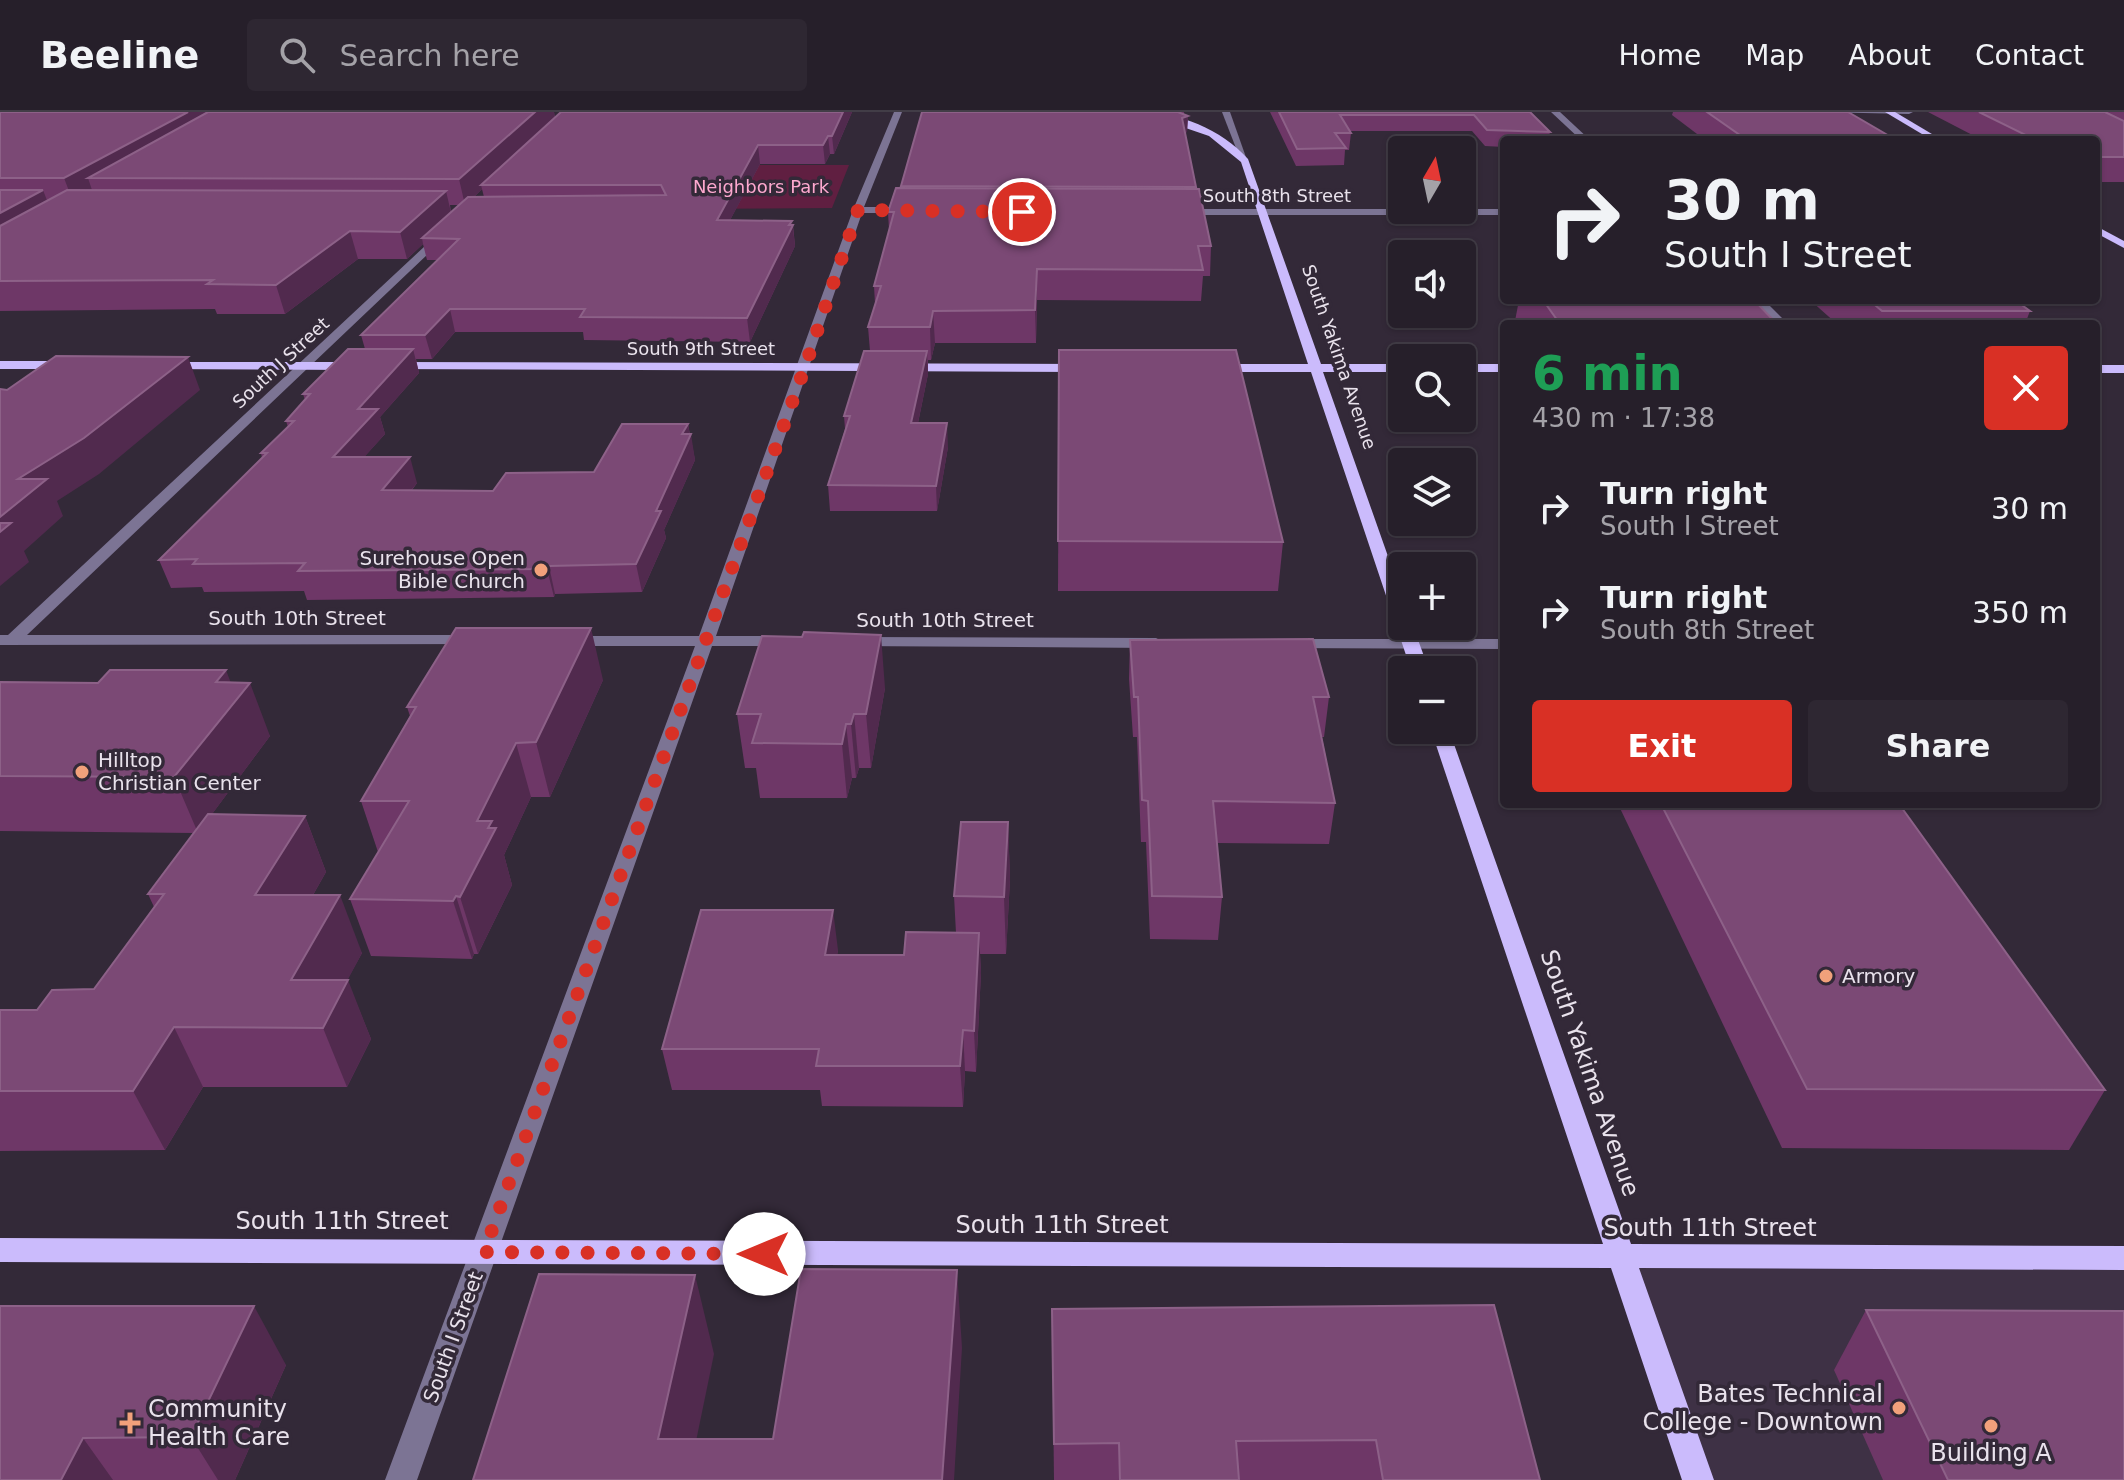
<!DOCTYPE html>
<meta charset="utf-8">
<style>
body{margin:0;font-family:"DejaVu Sans",sans-serif;background:#2e2732;color:#f1f3f6;height:100vh;display:flex;flex-direction:column;font-size:30px;white-space:nowrap}
*{box-sizing:border-box;margin:0}
p{font-size:26px;color:#a4a2a8}
.icon{flex:none;width:44px;height:44px;fill:none;stroke:currentColor;stroke-width:2;stroke-linecap:round;stroke-linejoin:round}
.map{position:relative;flex:1;overflow:hidden}
.sheet{position:absolute;left:1500px;top:208px;width:600px;height:488px;display:flex;flex-direction:column;background:#261f2a;border-radius:8px;box-shadow:0 2px 6px #0004,0 0 0 2px #423d47}
.sheet>*{flex:none}
.banner{position:absolute;left:1500px;top:24px;width:600px;height:168px;border-radius:8px;box-shadow:0 2px 6px #0004,0 0 0 2px #423d47;background:#261f2a;color:#f1f3f6;overflow:hidden}
.needle{width:52px;rotate:9deg}
.tools{position:absolute;left:1388px;top:24px;display:grid;gap:16px}
.tools a{display:grid;place-items:center;width:88px;height:88px;border-radius:8px;background:#261f2a;box-shadow:0 2px 6px #0004,0 0 0 2px #423d47;font-size:40px}
.pin{position:absolute;display:grid;place-items:center;width:68px;height:68px;color:#fff;margin:-34px;border:4px solid #fff;border-radius:50%;box-shadow:0 2px 8px #0007}
.me{position:absolute;width:88px;margin:-44px;rotate:270deg;stroke-linejoin:round;filter:drop-shadow(0 0 6px #0008)}
.turn{display:flex;align-items:center;gap:28px;height:168px;padding:0 32px;font-size:36px}
.turn .icon{width:104px;height:104px;stroke-width:2.5}
.turn b{display:block;font-size:56px;line-height:68px}
.round{display:grid;place-items:center;flex:none;width:84px;height:84px;border-radius:8px;background:#2e2732}
.summary{display:flex;align-items:center;justify-content:space-between;height:136px;padding:0 32px}
h1{font-size:48px;font-weight:600;line-height:60px;color:#1e9e55}
.primary-button{display:flex;gap:16px;margin-top:auto;padding:16px 32px}
.primary-button a{flex:1;height:92px;border-radius:8px;background:#d93025;color:#fff;font-size:32px;font-weight:600;line-height:92px;text-align:center}
.primary-button a+a{background:#2e2732;color:#f1f3f6}
ul{padding:0;list-style:none}
li{display:flex;align-items:center;gap:24px;height:104px;padding:0 32px}
li div{flex:1}
li b{display:block;font-size:30px}
li em{font-style:normal}
header{display:flex;align-items:center;gap:48px;box-sizing:border-box;height:112px;padding:0 40px;background:#261f2a;border-bottom:2px solid #423d47}
header strong{font-size:38px}
nav{display:flex;gap:44px;margin-inline-start:auto;font-size:28px}
.search{width:560px;height:72px;background:#2e2732;display:flex;align-items:center;gap:20px;box-sizing:border-box;padding:0 28px;border-radius:8px;color:#a4a2a8;font-size:30px}
.map>svg:first-child{display:block}
.built{fill:#3e3145}
.green{fill:#601f41}
.lines{fill:none;stroke-linecap:round;stroke-linejoin:round}
.minor{fill:#7c7494;fill-rule:evenodd}
.major{fill:#cbbbfc;fill-rule:evenodd}
.wall{fill:#6e3767;fill-rule:evenodd}
.shaded-wall{fill:#512a4e}
.building{fill:#7b4975;stroke:#8d6188;stroke-width:2}
.route{stroke:#d93025;stroke-width:14;stroke-dasharray:0 25.2}
.poi-dot{fill:#f1a17b;stroke:#332938;stroke-width:3}
.labels{text-anchor:middle;stroke-width:7;stroke-linejoin:round;paint-order:stroke}
.far-park-label{font-size:18px;fill:#fda8cf;stroke:#332938}
.far-street-label{font-size:18px;fill:#e9e2ec;stroke:#332938}
.poi-label{font-size:20px;fill:#e9e2ec;stroke:#332938;text-anchor:start}
.street-label{font-size:20px;fill:#e9e2ec;stroke:#332938}
.near-street-label{font-size:24px;fill:#e9e2ec;stroke:#332938}
.near-poi-label{font-size:24px;fill:#e9e2ec;stroke:#332938;text-anchor:end}
</style>
<header>
<strong>Beeline</strong>
<div class="search"><svg class="icon" aria-label="search" viewBox="0 0 24 24"><circle cx="10" cy="10" r="6"/><path d="M15 15l6 6"/></svg>Search here</div>
<nav><a>Home</a><a>Map</a><a>About</a><a>Contact</a></nav>
</header>
<div class="map">
<svg width="2124" height="1368" viewBox="0 0 2124 1368">
<rect width="100%" height="100%" fill="#332938"/>
<path class="built" d="M1622,1145L2124,1147V1368H1698Z"/>
<path class="green" d="M703,53H849L832,96L674,97Z"/>
<g class="lines">
<g class="minor">
<path d="M894,0H902L864,95H916L921,98L916,101H862L716,524H788L797,529L788,534H712L417,1368H385L695,534H568L559,529L568,524H699L853,98Z"/>
<path d="M1222,0H1230L1248,51L1241,49Z"/>
<path d="M1551,0H1560L1590,28H1581Z"/>
<path d="M1817,0H1913L1909,2Z"/>
<path d="M1504,97V103H1180L1175,100L1180,97Z"/>
<path d="M440,120L449,122L27,523H476L485,528L482,532L0,533V523H8Z"/>
<path d="M1751,188H1764L1788,212H1775Z"/>
<path d="M856,525L1156,526L1165,531L1156,536L850,534L847,530Z"/>
<path d="M1288,527H1504V537L1282,536L1279,532L1282,528Z"/>
</g>
<g class="major">
<path d="M1139,0C1179,0 1221,17 1248,47L1321,252H1402V260H1323L1402,484V514H1413L1429,558H1411L1311,260H1216L1210,256L1216,252H1308L1241,50L1209,24Z"/>
<path d="M1885,0H1895L1942,28H1932Z"/>
<path d="M2096,114L2124,129V136L2096,121Z"/>
<path d="M0,249H68L74,253L68,257H0Z"/>
<path d="M164,250H356L362,254L356,258L160,257L158,254Z"/>
<path d="M392,250L1084,252L1090,256L1084,260L388,257L386,254Z"/>
<rect x="1462" y="252" width="42" height="8"/>
<rect x="2096" y="253" width="28" height="8"/>
<path d="M1431,618H1449L1631,1132L2124,1134V1158L1639,1156L1714,1368H1682L1611,1156L0,1150V1126L1603,1132Z"/>
</g>
</g>
<g class="wall">
<path d="M0,0H554L555,6L561,0H852L834,42H830L825,52H760L730,108L793,113L795,134L750,230L584,228L583,220H455L432,247H416L419,261L380,305L385,322L364,345L417,371L412,378L493,379L594,360L688,312L695,348L664,418L666,426L642,480L555,482L554,485L307,488L304,479L204,480L202,475L171,476L159,448L262,346L261,341L288,315L286,309L305,288L303,282L365,237L361,223L437,148H427L423,132L407,147H358L285,202H217L215,197L0,199ZM482,77L484,85H474ZM450,93H459L451,100Z"/>
<path d="M922,0H1184V2L1188,4L1187,20L1185,21L1196,77L1211,134L1210,164H1203L1201,189L1037,188L1036,231H935L931,248H928V262L918,311L948,335L937,399H830L828,373L845,317L844,304L870,239L868,215L875,192L874,174L889,118L888,100L901,76Z"/>
<path d="M1270,0H1530L1550,20L1548,28H1504V35L1485,34L1472,19H1350L1351,21L1349,38H1345L1344,53L1296,54Z"/>
<path d="M1673,0H1848L1896,28H1705L1672,3Z"/>
<path d="M1928,0H2124V70H2096V28H1982Z"/>
<path d="M1519,188H1758L1757,191L1777,212H1517L1515,209Z"/>
<path d="M1810,188H2015L2030,199L2025,212H1837Z"/>
<path d="M1059,238L1283,430L1278,479H1058Z"/>
<path d="M1130,528L1329,585L1324,625H1322L1335,691L1329,732L1217,731L1222,785L1218,828L1150,827L1146,730H1141L1137,625H1133L1129,567Z"/>
<path d="M603,568L550,685H531L504,743L512,773L478,842H474L472,847L371,844L350,787L378,740L361,689L410,604L407,595Z"/>
<path d="M0,570H231L270,624L212,702L305,704L326,760L313,783L362,841L347,868L371,927L347,975H203L165,1038L0,1039V898H37L94,877L154,795L148,782L194,721L0,719Z"/>
<path d="M885,576L871,656H859L856,666H852L847,686H760L756,656H745L737,602Z"/>
<path d="M1618,692H1899L2105,978L2069,1038L1782,1036Z"/>
<path d="M1008,710L1010,767L1006,842H980L981,861L976,960L965,959L963,995L822,994L820,978H672L662,937L838,838L837,843H904L956,821L954,784Z"/>
<path d="M0,1194L286,1253L235,1368H0Z"/>
<path d="M1052,1197L1540,1368H1054Z"/>
<path d="M1866,1198L2124,1368H1883L1834,1258Z"/>
</g>
<g class="shaded-wall">
<path d="M188,0H236L88,66L93,81L74,92L64,66Z"/>
<path d="M535,0H554L555,9L481,73L482,77L465,93L459,67Z"/>
<path d="M843,0H852L834,42L832,24Z"/>
<path d="M1188,4L1187,20L1181,22L1182,6Z"/>
<path d="M828,24L830,42L825,52L823,33Z"/>
<path d="M758,33L760,52L719,129L717,108Z"/>
<path d="M43,78L53,104L0,135V101Z"/>
<path d="M446,79L452,105L422,126L423,132L407,147L400,120Z"/>
<path d="M792,109L795,134L750,230L747,206Z"/>
<path d="M350,119L358,147L285,202L276,173Z"/>
<path d="M1037,157V188L1036,231L1035,198Z"/>
<path d="M450,197L455,220L432,247L425,223Z"/>
<path d="M933,199L935,231L931,248L930,215Z"/>
<path d="M413,237L419,261L380,305L385,322L341,371L333,345L358,297Z"/>
<path d="M927,239L928,262L913,335L911,311Z"/>
<path d="M188,245L200,278L99,362L57,389L63,404L24,439L29,450L0,474V405L18,367Z"/>
<path d="M947,311L948,335L937,399L936,374Z"/>
<path d="M688,312L690,325L691,322L695,348L664,418L666,426L642,480L636,452L682,322Z"/>
<path d="M410,345L417,371L390,404L382,378Z"/>
<path d="M549,454L555,482L554,485L547,457Z"/>
<path d="M591,516L603,568L550,685L536,630Z"/>
<path d="M881,523L885,576L871,656L866,602Z"/>
<path d="M226,558L237,587L250,571L270,624L198,721L174,665L216,570Z"/>
<path d="M854,602L859,656L856,666L851,612Z"/>
<path d="M846,612L852,666L847,686L842,632Z"/>
<path d="M516,631L531,685L504,743L512,773L478,842L460,785L477,709Z"/>
<path d="M305,704L326,760L280,841L255,783Z"/>
<path d="M1008,710L1010,767L1006,842L1004,785Z"/>
<path d="M340,783L362,841L322,916L291,868Z"/>
<path d="M456,784L474,842L472,847L453,789Z"/>
<path d="M833,798L838,838L830,884L825,843Z"/>
<path d="M979,821L981,861L976,960L974,919Z"/>
<path d="M348,868L371,927L347,975L323,916Z"/>
<path d="M174,915L203,975L165,1038L133,979Z"/>
<path d="M963,918L965,959L963,995L960,954Z"/>
<path d="M957,1158L962,1236L954,1368H942Z"/>
<path d="M695,1163L714,1242L688,1368L658,1327Z"/>
<path d="M254,1194L286,1253L235,1368H218L191,1325Z"/>
<path d="M83,1326L113,1368H61Z"/>
</g>
<g class="building">
<path d="M0,0H188L64,66H0Z"/>
<path d="M208,0H535L459,67L88,66Z"/>
<path d="M561,0H843L832,24H828L823,33H758L717,108L792,109L789,113H793L747,206L580,205L585,197H450L425,223H361L459,127L422,126L468,85L666,83L661,73H481Z"/>
<path d="M922,0H1178L1188,4L1182,6L1196,75L901,74Z"/>
<path d="M1279,0H1530L1550,20L1487,18L1474,3H1340L1351,21H1335L1346,36L1297,37Z"/>
<path d="M1707,0H1848L1896,28H1747Z"/>
<path d="M1979,0H2105L2124,9V45H2096V28H2036Z"/>
<path d="M896,76L1199,77L1211,134H1198L1203,158L1037,157L1035,198L933,199L930,215H868L881,174H874L894,100H888Z"/>
<path d="M0,78H43L0,101Z"/>
<path d="M67,78L446,79L400,120L350,119L276,173L207,172L213,168L0,169V114Z"/>
<path d="M1543,188H1754L1777,212H1560Z"/>
<path d="M1869,188H2015L2030,199H1882Z"/>
<path d="M348,237H413L358,297H378L333,345H410L382,378L493,379L506,361L594,360L622,312H688L682,322H691L656,399H661L636,452L549,454L547,457L298,459L305,451L193,452L197,447L159,448L267,341H261L294,309H286L310,282H303Z"/>
<path d="M1059,238H1236L1283,430L1058,429Z"/>
<path d="M864,239H927L911,311H947L936,374L828,373L850,304H844Z"/>
<path d="M56,244L188,245L84,326L18,367H47L0,405V277L7,278Z"/>
<path d="M0,411H11L0,420Z"/>
<path d="M456,516H591L536,630L516,631L477,709H492L488,716H496L460,785L456,784L453,789L350,787L409,689H361L416,595H407Z"/>
<path d="M804,520L881,523L866,602H854L851,612H846L842,632L752,631L761,602H737L762,524L802,525Z"/>
<path d="M1313,527L1329,585H1313L1335,691L1213,689L1222,785L1152,784L1148,689L1142,688L1138,585H1134L1130,528Z"/>
<path d="M110,558H226L216,570L250,571L174,665L0,664V570L98,571Z"/>
<path d="M1661,692H1899L2105,978L1807,977Z"/>
<path d="M208,702L305,704L255,783H340L291,868H348L323,916L174,915L133,979H0V898H37L52,878L94,877L164,782H148Z"/>
<path d="M961,710H1008L1004,785L954,784Z"/>
<path d="M701,798H833L825,843H904L906,820L979,821L974,919L963,918L960,954H816L819,937H662Z"/>
<path d="M801,1157L957,1158L942,1368H473L539,1162L695,1163L658,1327H773Z"/>
<path d="M1494,1193L1540,1368H1383L1376,1328L1236,1329L1239,1368H1120L1119,1331L1054,1332L1052,1197Z"/>
<path d="M0,1194H254L191,1325L83,1326L61,1368H0Z"/>
<path d="M1866,1198L2124,1199V1368H1948Z"/>
</g>
<g class="lines">
<path class="route" d="M764,1142L484,1140L805,255L858,98L1022,100"/>
</g>
<g class="poi-dot">
<circle cx="541" cy="458" r="8"/>
<circle cx="82" cy="660" r="8"/>
<circle cx="1826" cy="864" r="8"/>
<circle cx="1899" cy="1296" r="8"/>
<path d="M126 1299h8v8h8v8h-8v8h-8v-8h-8v-8h8z"/>
<circle cx="1991" cy="1314" r="8"/>
</g>
<g class="labels">
<g class="far-park-label">
<text x="761" y="81">Neighbors Park</text>
</g>
<g class="far-street-label">
<text x="1277" y="90">South 8th Street</text>
<text x="701" y="243">South 9th Street</text>
<text transform="translate(1339 245) rotate(71)" y="6">South Yakima Avenue</text>
<text transform="translate(281 251) rotate(-43)" y="6">South J Street</text>
</g>
<g class="poi-label">
<text x="525" y="453" text-anchor="end">Surehouse Open<tspan x="525" dy="23">Bible Church</tspan></text>
<text x="98" y="655">Hilltop<tspan x="98" dy="23">Christian Center</tspan></text>
<text x="1842" y="871">Armory</text>
</g>
<g class="street-label">
<text x="297" y="513">South 10th Street</text>
<text x="945" y="515">South 10th Street</text>
<text transform="translate(453 1225) rotate(-70)" y="7">South I Street</text>
</g>
<g class="near-street-label">
<text transform="translate(1590 961) rotate(71)" y="8">South Yakima Avenue</text>
<text x="342" y="1117">South 11th Street</text>
<text x="1062" y="1121">South 11th Street</text>
<text x="1710" y="1124">South 11th Street</text>
</g>
<g class="near-poi-label">
<text x="1883" y="1290">Bates Technical<tspan x="1883" dy="28">College - Downtown</tspan></text>
<text x="148" y="1305" text-anchor="start">Community<tspan x="148" dy="28">Health Care</tspan></text>
<text x="1991" y="1349" text-anchor="middle">Building A</text>
</g>
</g>
</svg>
<div class="tools">
<a><svg class="needle" viewBox="-14 -14 28 28"><path d="M0-13l5 13h-10z" fill="#e53935"/><path d="M0 13l5-13h-10z" fill="#a4a2a8"/></svg></a>
<a><svg class="icon" aria-label="sound" viewBox="0 0 24 24"><path d="M4 9h4l5-4v14l-5-4H4zM17 9q2 3 0 6"/></svg></a>
<a><svg class="icon" aria-label="search" viewBox="0 0 24 24"><circle cx="10" cy="10" r="6"/><path d="M15 15l6 6"/></svg></a>
<a><svg class="icon" aria-label="layers" viewBox="0 0 24 24"><path d="M12 4l9 5-9 5-9-5zM3 14l9 5 9-5"/></svg></a>
<a>+</a>
<a>−</a>
</div>
<div class="pin" style="left:1022px;top:100px;background:#d93025"><svg class="icon" aria-label="arrive" viewBox="0 0 24 24"><path d="M6 21V4h12l-3 4 3 4H6"/></svg></div>
<svg class="me" style="left:764px;top:1142px" viewBox="-20 -20 40 40"><circle r="19" fill="#fff"/><path d="M0-13L10 11 0 6-10 11z" fill="#d93025"/></svg>
<div class="banner">
<div class="turn"><svg class="icon" aria-label="right" viewBox="0 0 24 24"><path d="M7 20v-9h11M14 6l5 5-5 5"/></svg><div><b>30 m</b>South I Street</div></div>
</div>
<section class="sheet">
<div class="summary"><div><h1>6 min</h1><p>430 m · 17:38</p></div><a class="round" style="background:#d93025;color:#fff"><svg class="icon" aria-label="close" viewBox="0 0 24 24"><path d="M6 6l12 12M18 6L6 18"/></svg></a></div>
<ul>
<li><svg class="icon" aria-label="right" viewBox="0 0 24 24"><path d="M7 20v-9h11M14 6l5 5-5 5"/></svg><div><b>Turn right</b><p>South I Street</p></div><em>30 m</em></li>
<li><svg class="icon" aria-label="right" viewBox="0 0 24 24"><path d="M7 20v-9h11M14 6l5 5-5 5"/></svg><div><b>Turn right</b><p>South 8th Street</p></div><em>350 m</em></li>
</ul>
<div class="primary-button"><a>Exit</a><a>Share</a></div>
</section>
</div>
